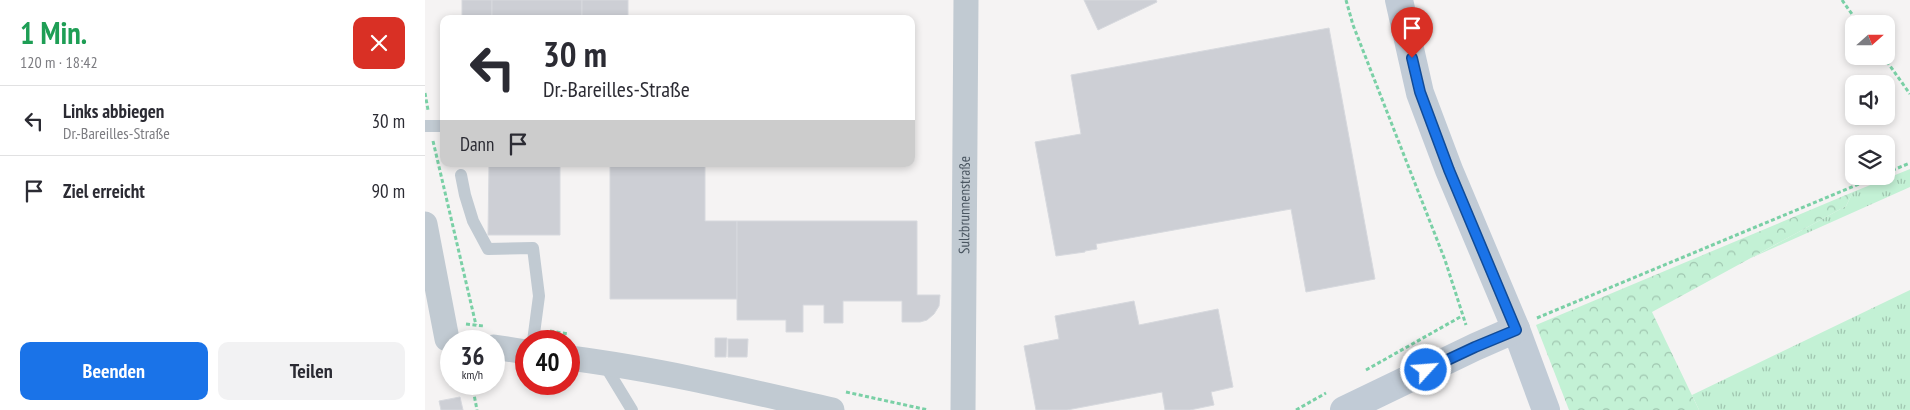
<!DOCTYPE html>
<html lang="de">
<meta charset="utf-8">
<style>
body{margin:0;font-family:"PT Sans Narrow",sans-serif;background:#f2f2f3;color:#2b2b33;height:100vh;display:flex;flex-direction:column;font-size:19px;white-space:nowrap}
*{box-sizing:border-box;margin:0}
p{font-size:16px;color:#7c7c81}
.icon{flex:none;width:28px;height:28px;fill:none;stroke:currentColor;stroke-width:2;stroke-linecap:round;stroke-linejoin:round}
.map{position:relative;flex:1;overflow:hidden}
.drawer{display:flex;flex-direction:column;background:#fff;width:425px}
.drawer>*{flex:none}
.hud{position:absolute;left:15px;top:15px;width:475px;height:152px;border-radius:10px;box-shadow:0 2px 8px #0003;background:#fff;color:#2b2b33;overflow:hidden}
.needle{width:32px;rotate:69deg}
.tools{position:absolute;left:1420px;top:15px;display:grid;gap:10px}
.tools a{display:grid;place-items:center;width:50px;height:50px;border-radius:10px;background:#fff;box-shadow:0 2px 8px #0003;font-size:25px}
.speed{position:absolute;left:15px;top:330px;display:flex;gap:10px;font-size:25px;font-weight:700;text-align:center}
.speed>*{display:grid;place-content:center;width:65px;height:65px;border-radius:50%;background:#fff;box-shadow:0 2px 8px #0003;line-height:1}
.speed small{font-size:12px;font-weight:400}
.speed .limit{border:8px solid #d22;background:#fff;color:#111}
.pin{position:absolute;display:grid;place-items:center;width:42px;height:42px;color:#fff;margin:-51px -21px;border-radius:50% 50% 50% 0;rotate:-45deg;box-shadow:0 0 5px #0007}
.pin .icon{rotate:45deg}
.me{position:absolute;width:55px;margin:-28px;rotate:64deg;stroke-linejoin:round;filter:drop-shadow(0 0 4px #0008)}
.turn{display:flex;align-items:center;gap:18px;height:105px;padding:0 20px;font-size:22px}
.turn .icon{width:65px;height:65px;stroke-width:2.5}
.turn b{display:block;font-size:35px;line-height:42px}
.then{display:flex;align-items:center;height:48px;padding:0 20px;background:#0003;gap:10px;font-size:19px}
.round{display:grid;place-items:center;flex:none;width:52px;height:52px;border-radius:10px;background:#f2f2f3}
.summary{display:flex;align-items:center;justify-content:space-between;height:85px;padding:0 20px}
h1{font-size:30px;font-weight:600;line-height:38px;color:#1e9e55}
.cta{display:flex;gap:10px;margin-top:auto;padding:10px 20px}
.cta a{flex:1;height:58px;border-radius:10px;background:#1a73e8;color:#fff;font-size:20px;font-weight:600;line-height:58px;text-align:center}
.cta a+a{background:#f2f2f3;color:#2b2b33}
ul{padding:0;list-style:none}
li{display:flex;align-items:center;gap:15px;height:70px;padding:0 20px;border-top:1px solid #e1e1e2}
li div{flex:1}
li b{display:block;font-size:19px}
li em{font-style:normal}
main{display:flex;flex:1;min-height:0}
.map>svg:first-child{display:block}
.grass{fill:url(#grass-tufts)}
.forest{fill:url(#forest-crowns)}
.building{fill:#cdcfd5;stroke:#d7d9de}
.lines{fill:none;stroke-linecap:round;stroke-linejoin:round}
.path{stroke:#7ad0a6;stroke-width:3;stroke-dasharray:4 2.5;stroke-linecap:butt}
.lane{stroke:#c1cad2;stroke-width:12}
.street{stroke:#c1cad2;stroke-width:25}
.secondary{stroke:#c1cbd6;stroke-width:28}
.route-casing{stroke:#114b97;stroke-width:12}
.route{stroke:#1a73e8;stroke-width:9}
.labels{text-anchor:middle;stroke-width:5;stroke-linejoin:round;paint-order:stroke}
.street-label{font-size:15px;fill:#4a5661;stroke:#fff}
</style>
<main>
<section class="drawer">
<div class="summary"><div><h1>1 Min.</h1><p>120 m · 18:42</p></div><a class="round" style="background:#d93025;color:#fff"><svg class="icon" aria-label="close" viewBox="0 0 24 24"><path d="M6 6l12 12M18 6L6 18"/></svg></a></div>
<ul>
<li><svg class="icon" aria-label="left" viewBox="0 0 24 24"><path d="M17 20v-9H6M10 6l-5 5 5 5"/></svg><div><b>Links abbiegen</b><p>Dr.-Bareilles-Straße</p></div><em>30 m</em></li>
<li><svg class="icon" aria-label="arrive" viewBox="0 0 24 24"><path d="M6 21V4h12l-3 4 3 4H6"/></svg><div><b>Ziel erreicht</b></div><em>90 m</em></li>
</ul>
<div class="cta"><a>Beenden</a><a>Teilen</a></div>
</section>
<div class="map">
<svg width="1485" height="410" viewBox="0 0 1485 410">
<defs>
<pattern id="grass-tufts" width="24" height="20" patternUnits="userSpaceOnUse" patternTransform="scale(1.25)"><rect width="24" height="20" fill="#c3f1d5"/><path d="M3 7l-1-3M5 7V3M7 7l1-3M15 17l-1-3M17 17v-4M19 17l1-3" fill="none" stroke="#a0c6b0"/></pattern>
<pattern id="forest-crowns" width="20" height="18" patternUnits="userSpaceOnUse" patternTransform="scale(1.25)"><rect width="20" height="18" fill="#c3f1d5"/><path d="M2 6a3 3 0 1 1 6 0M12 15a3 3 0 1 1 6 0" fill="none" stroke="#a0c6b0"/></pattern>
</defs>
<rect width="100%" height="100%" fill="#f5f3f3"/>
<g class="grass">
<path d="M1485,169V187L1326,258L1421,206L1428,192Z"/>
<path d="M1485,290V410H1274L1267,395Z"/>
</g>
<path class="forest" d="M1428,192L1421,206L1227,312L1274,410H1144L1111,325Z"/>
<g class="building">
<rect x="37" y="0" width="30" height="19"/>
<rect x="67" y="0" width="90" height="19"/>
<rect x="157" y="0" width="46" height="19"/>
<path d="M659,0H731L732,2L673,30Z"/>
<path d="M904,28L950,279L881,292L866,209L671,244L672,249L660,251V252L631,256L610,142L656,134L646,75Z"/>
<path d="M64,164H135V235H63Z"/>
<path d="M185,164H280V221H312V299H185Z"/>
<path d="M312,221H492V295H515L514,306L509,314L502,320L495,322H477V301H418V323H399V305H378V332H361V320H312Z"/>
<path d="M709,301L714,325L793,309L808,387L786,392L789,405L765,410H740L737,392L642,410H611L599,346L634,339L630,316Z"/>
<path d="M290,338H302L301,357H290Z"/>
<path d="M303,339H323L322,357H303Z"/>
<path d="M35,397L38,410H16L14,401Z"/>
</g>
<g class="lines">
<g class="path">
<path d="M921,0L928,25L1020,260L1041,325"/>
<path d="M1417,0L1434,24"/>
<path d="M1458,56L1485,94"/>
<path d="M0,93L3,110"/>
<path d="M8,141L51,325"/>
<path d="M1461,173L1485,163"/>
<path d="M1112,318L1453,176"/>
<path d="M41,324L59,326"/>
<path d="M125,331L144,334"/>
<path d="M941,370L1037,316"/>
<path d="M47,384L52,410"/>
<path d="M421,392L503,410"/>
<path d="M871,410L901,393"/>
</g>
<g class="lane">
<path d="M0,126H19"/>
<path d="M36,175L40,195L48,221L63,249L108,248L114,296L108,341"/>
<path d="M179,364L207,410"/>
</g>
<g class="street">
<path d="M0,224L22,339"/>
<path d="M69,347L101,352"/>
<path d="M144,358C232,369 320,390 407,410"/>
<path id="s1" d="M538,410L541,0"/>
</g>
<g class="secondary">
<path d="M974,0L995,93L1024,170L1091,329L1121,410"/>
<path d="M919,410L1050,347L1091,329"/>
</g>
</g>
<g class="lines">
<defs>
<path id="route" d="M987,58L995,92L1024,170L1091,330L1050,347L1001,370"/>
</defs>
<use href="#route" class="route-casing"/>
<use href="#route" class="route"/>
</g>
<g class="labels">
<g class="street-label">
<text dy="5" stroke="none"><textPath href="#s1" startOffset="205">Sulzbrunnenstraße</textPath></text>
</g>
</g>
</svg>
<div class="tools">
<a><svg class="needle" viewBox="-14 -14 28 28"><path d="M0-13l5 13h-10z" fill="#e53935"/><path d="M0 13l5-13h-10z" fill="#7c7c81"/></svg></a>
<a><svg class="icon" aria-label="sound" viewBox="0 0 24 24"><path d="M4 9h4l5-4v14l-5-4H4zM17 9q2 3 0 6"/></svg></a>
<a><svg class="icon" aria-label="layers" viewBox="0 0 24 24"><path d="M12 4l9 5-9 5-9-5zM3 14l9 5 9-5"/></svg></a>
</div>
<div class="speed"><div>36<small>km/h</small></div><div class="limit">40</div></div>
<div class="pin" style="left:987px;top:58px;background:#d93025"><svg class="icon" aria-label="arrive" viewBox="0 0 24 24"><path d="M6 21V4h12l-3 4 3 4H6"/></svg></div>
<svg class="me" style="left:1001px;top:370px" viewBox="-20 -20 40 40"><circle r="17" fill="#1a73e8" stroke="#fff" stroke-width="3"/><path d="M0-11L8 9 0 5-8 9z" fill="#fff"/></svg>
<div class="hud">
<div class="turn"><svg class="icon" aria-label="left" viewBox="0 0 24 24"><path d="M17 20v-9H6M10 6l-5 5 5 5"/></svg><div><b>30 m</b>Dr.-Bareilles-Straße</div></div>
<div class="then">Dann<svg class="icon" aria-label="arrive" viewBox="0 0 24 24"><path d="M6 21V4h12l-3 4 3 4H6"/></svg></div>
</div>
</div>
</main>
